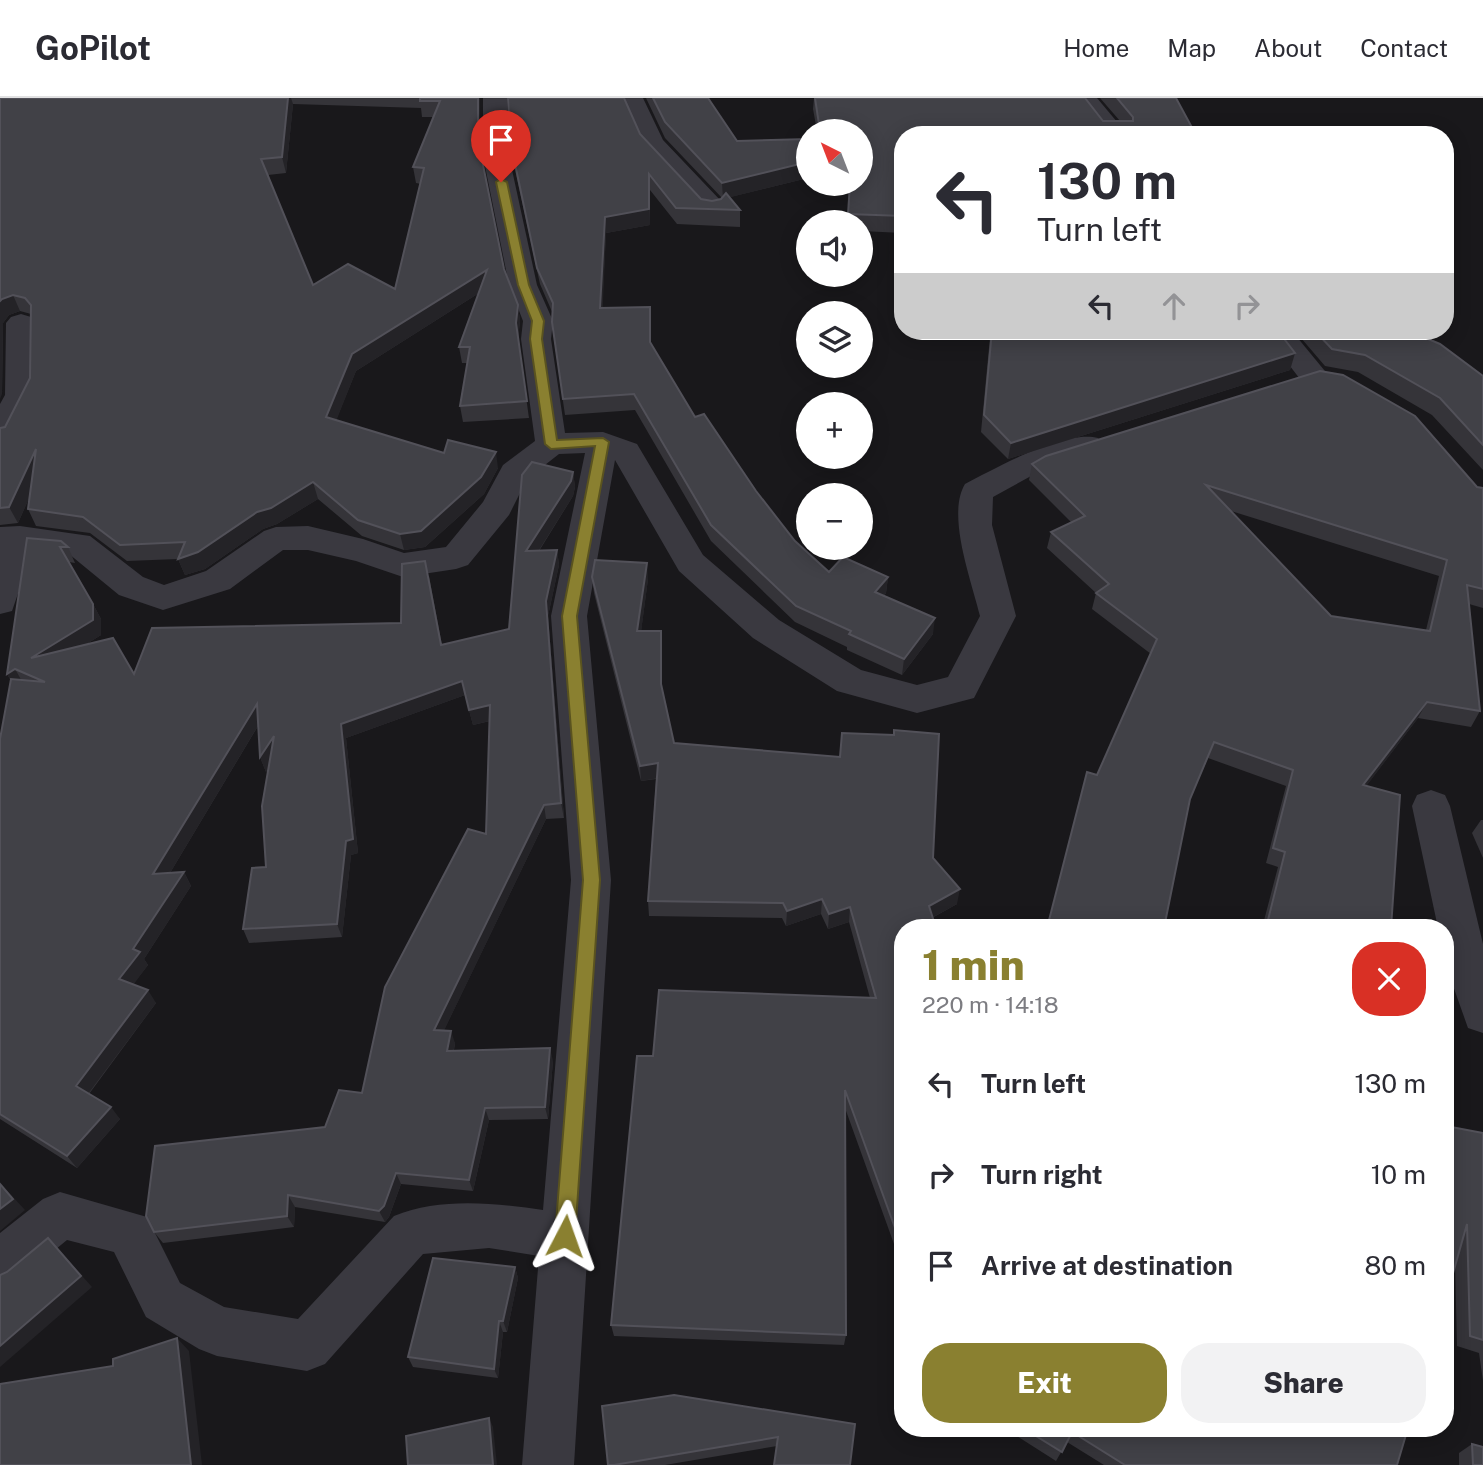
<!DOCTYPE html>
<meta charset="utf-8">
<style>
body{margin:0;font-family:"Public Sans",sans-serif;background:#f2f2f3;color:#2b2b33;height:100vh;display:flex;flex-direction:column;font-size:26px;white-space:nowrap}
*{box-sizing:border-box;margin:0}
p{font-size:23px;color:#7c7c81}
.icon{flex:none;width:38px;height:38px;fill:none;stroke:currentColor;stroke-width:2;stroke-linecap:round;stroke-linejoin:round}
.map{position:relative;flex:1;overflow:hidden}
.drawer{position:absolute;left:894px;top:821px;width:560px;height:518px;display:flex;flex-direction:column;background:#fff;border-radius:28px;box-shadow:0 4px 18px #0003}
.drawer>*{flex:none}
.banner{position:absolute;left:894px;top:28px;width:560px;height:214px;border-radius:28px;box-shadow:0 4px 18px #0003;background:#fff;color:#2b2b33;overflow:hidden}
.needle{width:46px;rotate:318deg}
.fabs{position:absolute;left:796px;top:21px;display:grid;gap:14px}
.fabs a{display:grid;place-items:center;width:77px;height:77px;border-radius:50%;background:#fff;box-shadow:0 4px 18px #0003;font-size:35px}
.pin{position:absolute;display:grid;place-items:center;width:60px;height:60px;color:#fff;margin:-72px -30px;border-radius:50% 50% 50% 0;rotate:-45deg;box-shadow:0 0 7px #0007}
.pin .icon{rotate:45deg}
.me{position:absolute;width:77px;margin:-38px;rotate:4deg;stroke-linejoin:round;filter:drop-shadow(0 0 5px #0008)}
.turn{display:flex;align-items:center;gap:24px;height:147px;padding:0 28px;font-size:32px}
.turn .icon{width:91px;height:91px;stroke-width:2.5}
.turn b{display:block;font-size:49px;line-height:60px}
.lanes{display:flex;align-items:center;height:66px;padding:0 28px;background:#0003;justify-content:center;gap:35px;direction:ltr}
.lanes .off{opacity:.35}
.round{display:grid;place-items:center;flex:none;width:74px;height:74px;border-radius:28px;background:#f2f2f3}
.summary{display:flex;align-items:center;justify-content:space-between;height:119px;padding:0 28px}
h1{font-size:42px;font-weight:800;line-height:52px;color:#8a8030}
.action{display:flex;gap:14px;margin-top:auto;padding:14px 28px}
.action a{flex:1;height:80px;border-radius:28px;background:#8a8030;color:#fff;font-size:28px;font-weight:800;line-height:80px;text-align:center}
.action a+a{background:#f2f2f3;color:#2b2b33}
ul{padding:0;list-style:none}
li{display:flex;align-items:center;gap:21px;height:91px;padding:0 28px}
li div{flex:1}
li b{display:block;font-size:26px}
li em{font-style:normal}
header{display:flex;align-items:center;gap:42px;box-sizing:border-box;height:98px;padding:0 35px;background:#fff;border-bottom:2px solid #e1e1e2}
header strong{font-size:33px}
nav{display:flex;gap:38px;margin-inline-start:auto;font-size:24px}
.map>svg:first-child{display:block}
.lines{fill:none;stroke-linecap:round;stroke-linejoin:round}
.minor{fill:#3a3940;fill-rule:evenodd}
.wall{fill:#353439;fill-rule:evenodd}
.shaded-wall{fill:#242327}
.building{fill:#414147;stroke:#525159;stroke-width:2;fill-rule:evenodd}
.route{fill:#8a8030;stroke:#5a531f;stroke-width:2}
</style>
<header>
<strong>GoPilot</strong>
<nav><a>Home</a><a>Map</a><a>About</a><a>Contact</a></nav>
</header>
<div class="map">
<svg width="1483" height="1367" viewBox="0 0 1483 1367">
<rect width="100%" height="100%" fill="#19181b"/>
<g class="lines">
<g class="minor">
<path d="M483,0H507L509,58L537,187L553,223L551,241L565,335L603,334L637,346L703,457L779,522L861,572L917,587L948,579L980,518C972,484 946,417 965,386C996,370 1065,331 1098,340L1103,347L1098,354L1042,372L993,399L992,427L1016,518L974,600L917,615L837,593L753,540L679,473L615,362L587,518L611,782L574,1367H522L539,1158L489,1150L423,1156L325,1266L307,1273L217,1258L199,1251L146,1219L114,1154L67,1142L17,1183L0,1190V1135L43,1101L60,1094L147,1119L180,1185L224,1209L298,1221L394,1118C440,1099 495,1105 543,1112L571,782L551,518L585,355L559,356L527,381L509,417L468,467L456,471L403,479L356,463L308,452H283L230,491L163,512L119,497L69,456L33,452L12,513L0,516V429L20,428L90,438L143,479L164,487L206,473L264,433L276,429L308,428L363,441L404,455L446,449L483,404L503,367L535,343L521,241L523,223L509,187L483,58Z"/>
<path d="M619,0H643L663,42L721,103L725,109L721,115L712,117L703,115L643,50Z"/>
<path d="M1072,0H1097L1128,37H1102Z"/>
<path d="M21,216L31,219L36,225L35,297L11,344L0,347V306L5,297L6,225L11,219Z"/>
<path d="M1263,233H1292L1329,278L1325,285L1314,287L1303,285Z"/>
<path d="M1431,692L1445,697L1450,708L1483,846V935L1468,930L1446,868V830H1438L1412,708L1417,697Z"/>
</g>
</g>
<g class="wall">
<path d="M0,0H480V54L504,171L518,207L520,223L518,241L529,320L463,324L460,308L467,265H462L459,249L479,195L356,273L336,322L444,355L498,370L484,396L425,449L404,452L362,438L318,401L277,426L263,431L205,471L185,477L178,461L127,463L90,435L36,428L28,411L29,400L18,425L0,427V330L5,329L30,280L31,216L20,213L9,217L3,225L2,296ZM293,6L421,10L422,19H433L413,69L416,85L421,86L395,191L313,187L268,77L286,75Z"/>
<path d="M646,0H708L737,43L808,80L730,99L740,112V129L677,126L650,92V127L606,135L602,210L650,209L651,246L695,319L795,443L829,474L888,479L886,495L884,498L933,536L902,577L847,552V549L795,524L711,443L635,312L565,317L554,241L553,216L540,186L512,58L510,42L640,36L701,101L712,103L721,101L722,100L665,40Z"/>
<path d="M814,0H1085L1103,23H1120L1100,0H1176L1196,37H903V135L861,133V124H848L849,86L861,33H817L813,11Z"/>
<path d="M985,233H1278L1295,255L1290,272L1008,361L981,334L990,239Z"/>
<path d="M1295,233H1409L1483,278V372L1432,317L1358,274L1325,268Z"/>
<path d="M1032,366L1483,390V510L1469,506L1480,613L1471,629L1418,620L1366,688L1391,830H1262L1278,769L1266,765L1286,688L1208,660L1190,702L1164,830H1047L1087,674L1097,677L1151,556L1092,511L1096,495L1047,450L1051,434L1071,424L1029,382ZM1231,413L1439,478L1426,532L1331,518Z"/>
<path d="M573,374L575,389L573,398L539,453L557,452L559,467L548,518L564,720L546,721L444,932L455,945L454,952L553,963L548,1021L489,1022L473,1093L401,1086L389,1119L385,1124L295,1109L294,1129L163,1145L154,1134L325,1029L362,995L486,736L490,623L473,627L465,597L346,640L358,755L351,757L342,839L249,845L243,831L266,769L269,669L266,674L260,659L258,628L170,775L184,774L191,788L144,861L148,867L133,886L156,905L89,996L120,1021L77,1070L0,1021V641L11,583L7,576L27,440L68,449L75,465L69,464L93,506L101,521V537L85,547L134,576L401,525L429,478L442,547L509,531L522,377Z"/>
<path d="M592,479L648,481L641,533L662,549V591L674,645L933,760L957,806L932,820L903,830V1171L845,1010L846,1237L844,1247L614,1238L611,1227L653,958L870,900L849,824L828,831L821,816L786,828L782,820L649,818L648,803L656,681L641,683L594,495Z"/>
<path d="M1481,722H1483V760L1472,735Z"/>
<path d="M1483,1035V1283L1479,1255L1457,1248L1455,1165Z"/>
<path d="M515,1169L518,1180L507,1234H503L498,1280L413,1269L408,1259Z"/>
<path d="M855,1326L777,1348L665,1367H608Z"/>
<path d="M1004,1330H1408L1397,1367H1104L1067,1344L1056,1363Z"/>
<path d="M1472,1346L1483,1367H1459V1355Z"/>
</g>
<g class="shaded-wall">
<path d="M288,0H291L293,6L286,75L282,59Z"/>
<path d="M478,0H480V59L478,42Z"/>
<path d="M808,64V80L723,101L722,85Z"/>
<path d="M649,76L650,127L606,135L602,227L600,210L605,119Z"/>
<path d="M487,172L490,188L356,273L331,336L326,319L352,256Z"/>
<path d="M13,197L20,213L9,217L3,225L2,296L0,301V203L2,201Z"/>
<path d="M518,207L520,223L518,241L529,320L516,225Z"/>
<path d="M1295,255L1290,272L1008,361L1011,345Z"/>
<path d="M36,351L44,367L18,425L9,409Z"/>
<path d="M496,354L498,370L484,396L425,449L404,452L400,436Z"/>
<path d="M573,374L575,389L573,398L529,468L526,453Z"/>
<path d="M313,384L318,401L277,426L263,431L205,471L185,477L178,461L257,414Z"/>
<path d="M557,452L559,467L548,518L564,720L561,705L546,503Z"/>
<path d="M647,465L648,481L639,550L637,533Z"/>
<path d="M888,479L886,495L873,510L875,494Z"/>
<path d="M93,506L101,521V537L40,575L31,560Z"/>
<path d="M935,520L933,536L902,577L904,561Z"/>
<path d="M661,533L662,549V602L661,586Z"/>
<path d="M15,571L23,585L15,590L7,576Z"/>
<path d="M462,583L465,597L346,640L358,755L351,757L342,839L337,826L341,626Z"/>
<path d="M1427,604L1418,620L1355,703L1363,687Z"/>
<path d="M257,606L262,621L161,790L153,776Z"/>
<path d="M490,607L493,622L473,627L469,612Z"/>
<path d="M274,638L280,652L266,674L260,659Z"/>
<path d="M658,665L659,680L641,683L640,668Z"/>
<path d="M544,707L546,721L438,945L434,932Z"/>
<path d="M184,774L191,788L144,861L148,867L128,894L119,881L133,851Z"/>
<path d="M960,791L957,806L926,823L929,808Z"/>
<path d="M822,801L821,816L786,828L787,813Z"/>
<path d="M850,809L849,824L828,831L829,816Z"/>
<path d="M148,892L156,905L85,1000L76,988Z"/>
<path d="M451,933L455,945L451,965L447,953Z"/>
<path d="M550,950L553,963L548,1021L545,1009Z"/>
<path d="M111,1009L120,1021L77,1070L67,1058Z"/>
<path d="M485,1010L489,1022L473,1093L469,1082Z"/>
<path d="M396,1075L401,1086L389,1119L385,1124L379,1113Z"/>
<path d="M0,1085L25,1112L0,1133Z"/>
<path d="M288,1097L295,1109L294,1129L287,1118Z"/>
<path d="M48,1140L92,1189L0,1269V1248Z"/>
<path d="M515,1169L518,1180L507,1234L503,1223Z"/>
<path d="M499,1223L503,1234L498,1280L494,1271Z"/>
<path d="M177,1240L189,1253L202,1367H191Z"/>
<path d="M489,1320L493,1329L497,1367H493Z"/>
</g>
<g class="building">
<path d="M0,0H288L282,59L261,61L313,187L348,166L395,191L424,70L413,69L440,3H420V0H478V42L504,171L518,207L516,225L527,303L460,308L470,249H459L487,172L352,256L326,319L444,355L448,342L496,354L481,379L421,433L400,436L358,422L313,384L271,410L257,414L198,454L178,461L185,444L120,447L83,419L28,411L36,351L9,409L0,410V330L5,329L30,280L31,207L25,200L13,197L2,201L0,203Z"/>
<path d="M508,0H624L640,36L701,101L712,103L721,101L726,95L740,112L676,110L649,76V111L605,119L600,210L650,209V244L695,319L704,316L756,393L795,443L829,474L843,459L888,479L875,494L935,520L904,561L849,536L851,533L796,508L711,427L634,296L563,301L552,224L553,205L537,170L510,42Z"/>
<path d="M653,0H708L737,43L808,41V64L722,85L665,24Z"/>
<path d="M815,0H1085L1103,23H1133V19L1117,0H1176L1196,37H903V118L848,116L850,86H861V33H820Z"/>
<path d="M992,233H1278L1295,255L1011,345L984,317Z"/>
<path d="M1315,233H1409L1440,246L1483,278V347L1440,300L1365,257L1332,251Z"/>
<path d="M1320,273L1343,277L1415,318L1477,389L1483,390V491L1467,487L1480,613L1427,604L1363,687L1400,697L1391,830H1266L1285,754L1273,750L1293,672L1214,644L1190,701L1164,830H1047L1087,674L1097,677L1157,541L1096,495L1109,486L1051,434L1085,418L1032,366L1046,358ZM1206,387L1447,462L1430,533L1331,518Z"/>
<path d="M532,364L573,374L571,383L526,453L557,452L546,503L561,705L544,707L434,932L451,933L447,953L550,950L545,1009L485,1010L469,1082L396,1075L384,1108L379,1113L288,1097L287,1118L154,1134L146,1118L155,1048L325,1029L339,992L362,995L385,889L468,731L486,736L490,607L469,612L462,583L341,626L353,741L346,743L337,826L243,831L252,770L266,769L262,708L274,638L260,659L257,606L153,776L184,774L133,851L140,854L119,881L148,892L76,988L111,1009L67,1058L0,1016V641L11,581L45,584L15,571L7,576L27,440L61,443L68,449H60L93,506V522L31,560L113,540L134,576L152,530L401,525L402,466L425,463L441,547L509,531L522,377Z"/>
<path d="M595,462L647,465L637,533H661V586L674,645L840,659L842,635L894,637V632L939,636L933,760L960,791L929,808L936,830H903V1152L845,992L846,1237L611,1227L637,958H653L659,892L876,900L850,809L829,816L822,801L787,813L783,805L648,803L658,665L640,668L592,479Z"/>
<path d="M1446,1028L1483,1035V1242L1470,1238L1467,1126L1446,1200Z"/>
<path d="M0,1086L13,1101L0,1111Z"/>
<path d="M48,1140L81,1178L0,1248V1177L7,1174Z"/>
<path d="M433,1160L515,1169L503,1223H499L494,1271L408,1259Z"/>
<path d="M177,1240L191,1367H0V1286L113,1268V1261Z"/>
<path d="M674,1297L855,1326L850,1367H774L778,1339L614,1367H608L602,1308Z"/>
<path d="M489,1320L493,1367H408L406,1338Z"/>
<path d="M1023,1330H1408L1397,1367H1125L1072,1334L1062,1354Z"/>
<path d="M1472,1346L1483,1349V1367H1473Z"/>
</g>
<path class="route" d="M501,81L507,84L529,187L544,223L542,241L557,342L603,340L609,344L577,518L600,782L575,1138L572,1145L565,1148L558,1145L555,1138L583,782L562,518L595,348L551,351L545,346L530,241L532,223L518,187L496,84Z"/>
</svg>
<div class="fabs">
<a><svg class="needle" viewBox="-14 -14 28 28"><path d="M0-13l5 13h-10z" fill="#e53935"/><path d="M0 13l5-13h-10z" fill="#7c7c81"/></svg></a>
<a><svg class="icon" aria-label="sound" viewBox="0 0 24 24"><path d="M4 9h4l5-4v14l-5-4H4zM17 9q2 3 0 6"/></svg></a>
<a><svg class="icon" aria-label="layers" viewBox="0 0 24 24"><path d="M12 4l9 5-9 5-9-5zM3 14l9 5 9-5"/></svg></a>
<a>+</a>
<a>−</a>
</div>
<div class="pin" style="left:501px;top:84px;background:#d93025"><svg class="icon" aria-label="arrive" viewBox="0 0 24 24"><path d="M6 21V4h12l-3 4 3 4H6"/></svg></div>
<svg class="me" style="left:565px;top:1138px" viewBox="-20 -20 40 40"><path d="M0-17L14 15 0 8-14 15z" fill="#8a8030" stroke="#fff" stroke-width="4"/></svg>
<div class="banner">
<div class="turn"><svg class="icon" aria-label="left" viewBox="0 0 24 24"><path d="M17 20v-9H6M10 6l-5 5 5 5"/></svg><div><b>130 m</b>Turn left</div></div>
<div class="lanes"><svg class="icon" aria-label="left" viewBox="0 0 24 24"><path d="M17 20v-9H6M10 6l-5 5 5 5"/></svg><svg class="icon off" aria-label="ahead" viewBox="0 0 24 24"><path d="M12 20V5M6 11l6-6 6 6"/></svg><svg class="icon off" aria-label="right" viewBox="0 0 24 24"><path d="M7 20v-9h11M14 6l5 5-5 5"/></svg></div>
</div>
<section class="drawer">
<div class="summary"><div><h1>1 min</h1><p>220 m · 14:18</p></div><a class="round" style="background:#d93025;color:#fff"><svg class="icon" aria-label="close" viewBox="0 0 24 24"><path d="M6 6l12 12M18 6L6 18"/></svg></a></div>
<ul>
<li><svg class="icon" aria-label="left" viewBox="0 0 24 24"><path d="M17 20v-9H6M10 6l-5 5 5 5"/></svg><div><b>Turn left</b></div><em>130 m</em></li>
<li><svg class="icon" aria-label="right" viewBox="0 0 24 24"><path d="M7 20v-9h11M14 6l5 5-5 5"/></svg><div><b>Turn right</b></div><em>10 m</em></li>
<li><svg class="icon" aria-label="arrive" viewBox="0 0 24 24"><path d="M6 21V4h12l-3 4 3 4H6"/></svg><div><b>Arrive at destination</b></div><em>80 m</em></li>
</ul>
<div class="action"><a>Exit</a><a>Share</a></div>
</section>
</div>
